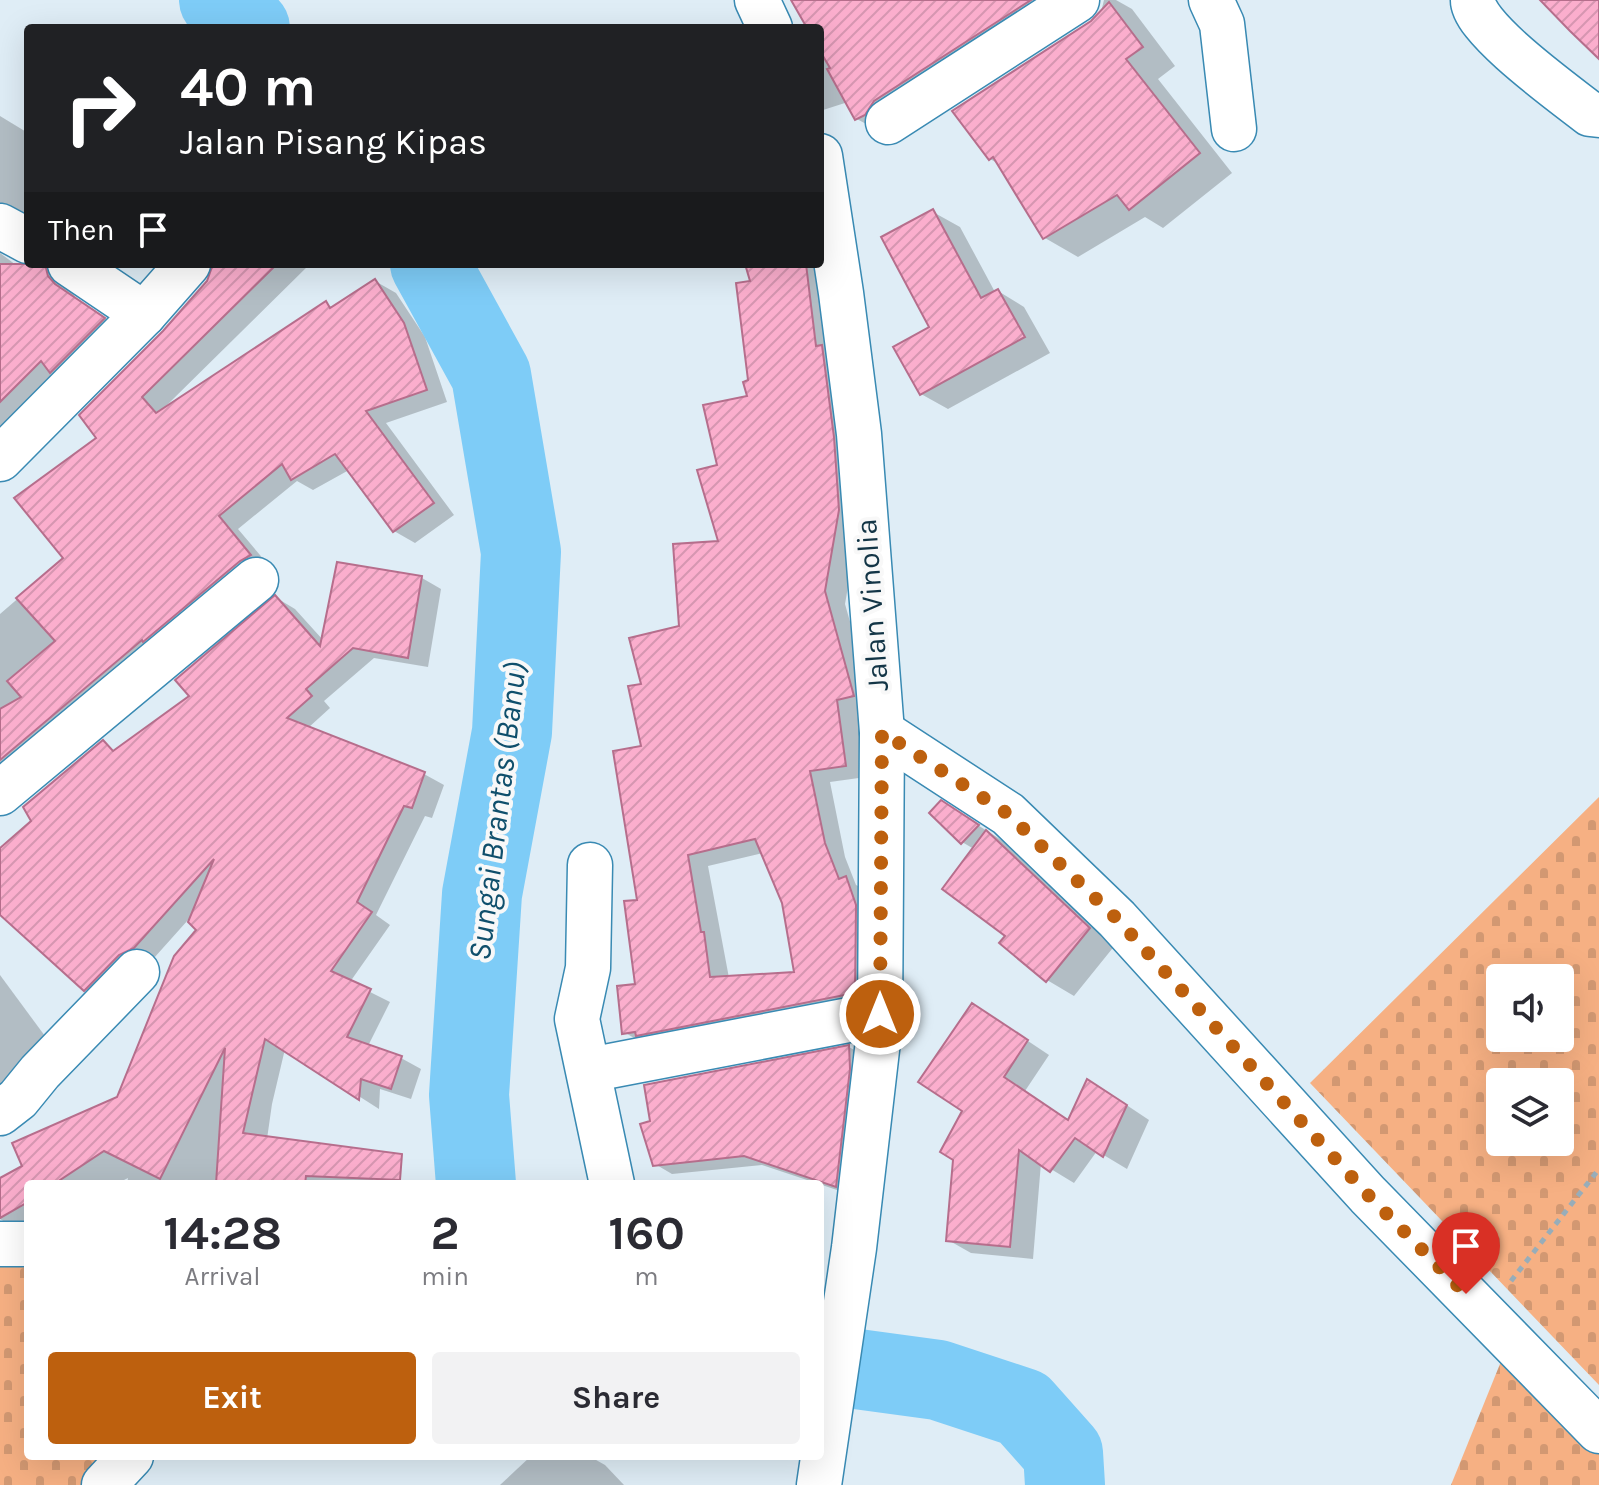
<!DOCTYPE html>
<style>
body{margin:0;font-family:Karla,sans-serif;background:#f2f2f3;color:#2b2b33;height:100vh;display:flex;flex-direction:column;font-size:30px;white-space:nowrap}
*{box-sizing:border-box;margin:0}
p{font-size:26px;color:#7c7c81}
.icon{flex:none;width:44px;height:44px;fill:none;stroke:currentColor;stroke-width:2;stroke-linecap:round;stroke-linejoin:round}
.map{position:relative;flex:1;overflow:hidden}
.panel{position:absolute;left:24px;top:1180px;width:800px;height:280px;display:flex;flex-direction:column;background:#fff;border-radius:8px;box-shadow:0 8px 32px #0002}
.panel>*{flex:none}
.banner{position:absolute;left:24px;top:24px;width:800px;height:244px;border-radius:8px;box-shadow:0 8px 32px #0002;background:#202124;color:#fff;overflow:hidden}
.tools{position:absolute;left:1486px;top:964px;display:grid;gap:16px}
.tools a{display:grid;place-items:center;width:88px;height:88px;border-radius:8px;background:#fff;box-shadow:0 8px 32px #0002;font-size:40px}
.pin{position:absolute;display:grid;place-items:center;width:68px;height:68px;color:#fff;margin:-82px -34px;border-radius:50% 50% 50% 0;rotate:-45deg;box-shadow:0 0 8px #0007}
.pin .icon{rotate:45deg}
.me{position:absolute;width:88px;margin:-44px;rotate:0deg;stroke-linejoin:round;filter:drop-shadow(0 0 6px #0008)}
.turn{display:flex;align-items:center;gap:28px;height:168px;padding:0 24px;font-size:36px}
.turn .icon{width:104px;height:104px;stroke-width:2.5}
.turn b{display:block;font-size:56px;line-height:68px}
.then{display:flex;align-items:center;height:76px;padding:0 24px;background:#0003;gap:16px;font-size:30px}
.eta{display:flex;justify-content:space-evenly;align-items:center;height:136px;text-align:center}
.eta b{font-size:48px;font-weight:700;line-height:56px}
.button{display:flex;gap:16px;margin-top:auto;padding:16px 24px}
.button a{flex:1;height:92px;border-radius:8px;background:#bd600e;color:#fff;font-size:32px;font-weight:700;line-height:92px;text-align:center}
.button a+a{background:#f2f2f3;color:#2b2b33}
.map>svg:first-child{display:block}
.cemetery{fill:url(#cemetery-stones);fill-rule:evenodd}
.shadow{fill:#0003;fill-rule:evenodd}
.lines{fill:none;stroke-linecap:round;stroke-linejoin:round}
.river{stroke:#7eccf7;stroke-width:80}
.building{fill:url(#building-hatch);stroke:#b66e8c;stroke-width:2;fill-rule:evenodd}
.minor-casing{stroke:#398ab3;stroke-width:47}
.path{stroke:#98adb9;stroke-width:5;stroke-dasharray:6 6;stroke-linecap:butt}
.minor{stroke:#fff;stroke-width:44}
.route{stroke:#bd600e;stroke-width:14;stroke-dasharray:0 25.2}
.labels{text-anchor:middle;stroke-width:8;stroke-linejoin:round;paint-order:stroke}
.street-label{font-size:30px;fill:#133546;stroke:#f8f8f8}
.water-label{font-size:32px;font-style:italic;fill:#0f4f6c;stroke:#f8f8f8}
</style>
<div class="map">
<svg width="1599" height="1485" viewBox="0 0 1599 1485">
<defs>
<pattern id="cemetery-stones" width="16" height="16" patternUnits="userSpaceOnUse" patternTransform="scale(2)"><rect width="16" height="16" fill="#f6b083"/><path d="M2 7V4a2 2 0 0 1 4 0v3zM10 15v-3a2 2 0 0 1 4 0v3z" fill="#d29872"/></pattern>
<pattern id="building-hatch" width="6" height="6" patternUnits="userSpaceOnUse" patternTransform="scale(2)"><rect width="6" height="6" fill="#fbaecd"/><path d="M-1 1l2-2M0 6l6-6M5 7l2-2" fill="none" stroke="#d696b1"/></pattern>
</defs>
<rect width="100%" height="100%" fill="#dfedf6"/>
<g class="cemetery">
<path d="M1599,797V1385L1310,1083ZM1500,978H1560V1038H1500ZM1500,1082H1560V1142H1500Z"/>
<path d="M0,1253H28V1456H116L88,1485H0Z"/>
<path d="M1502,1359L1599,1454V1485H1451Z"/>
</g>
<g class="shadow">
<path d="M794,0H1068L877,130L857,119L848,102L820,111V28H810Z"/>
<path d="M1104,0H1116L1132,9L1175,66L1158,79L1232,173L1163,228L1145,217L1078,257L1045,238L999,164L990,159L1101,12Z"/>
<path d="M0,116L28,133V214L21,212L8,217L0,225Z"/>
<path d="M933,212L960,227L995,292L998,291L1024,307L1050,353L948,409L921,394L932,327Z"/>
<path d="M0,253L16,265L57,264L68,288L77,299L125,331L0,460Z"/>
<path d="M214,264H310L165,407L326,304L334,308L375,281L396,293L425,337L447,402L386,423L454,515L415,543L394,531L349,470L313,490L297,481L238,529L271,568L0,793V614L65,558L99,438L163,333L208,282Z"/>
<path d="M747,264H818L859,524L845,604L874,707L857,711L866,777L830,782L845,857L856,885L866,890L875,1004L644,1044L624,1032L637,985L643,685L681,628L720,543V466L750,397L752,283ZM763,853L784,902L796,974L729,978L708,866Z"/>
<path d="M422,578L441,589L428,667L374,658L324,701L330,708L308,728L424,774L444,785L432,818L425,816L376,915L390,925L350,982L390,1002L368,1046L401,1058L421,1069L411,1099L380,1089L379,1109L285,1049L272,1104L267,1139L375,1161L373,1184H127L128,1178L116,1184H28V1224L18,1230L0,1219V1180L24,1166L119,1099L198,930L188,920L154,958L139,965L105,1000L85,989L0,912V850L192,696L275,597L295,609L323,640Z"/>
<path d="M954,810L1014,848L1116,944L1074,996L1047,980L1008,935L974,849L962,842Z"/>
<path d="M0,975L56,1051L0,1091Z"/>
<path d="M995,1019L1049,1055L1025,1091L1070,1121L1110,1094L1149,1120L1127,1169L1097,1151L1074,1183L1041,1163L1033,1259L971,1253L948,1240L965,1111Z"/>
<path d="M849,1047L866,1057L852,1195L762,1165L672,1174L655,1164L652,1122L646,1086Z"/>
<path d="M531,1456H589L605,1465L624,1485H500Z"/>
</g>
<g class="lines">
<g class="river">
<path d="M219,0L250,28"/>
<path d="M430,264L491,375L521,552L512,732L482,894L469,1095L476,1184"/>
<path d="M820,1364L938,1380L1023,1408L1063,1453L1065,1485"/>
</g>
</g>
<g class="building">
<path d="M791,0H1031L874,101L865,115L855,120L827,69L830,68L820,51V28H807Z"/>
<path d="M1540,0H1599V59L1570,31Z"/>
<path d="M1109,2L1143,47L1126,59L1200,153L1129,210L1117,195L1043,239L993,157L989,160L952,111L1091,21Z"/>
<path d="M933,209L981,298L998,289L1025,337L920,395L893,347L929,327L881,237Z"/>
<path d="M0,264H45L48,276L55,284L105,318L50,373L41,361L0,402Z"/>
<path d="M213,264H277L142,397L156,413L326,301L330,308L375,279L404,323L427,390L366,411L434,503L393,532L335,454L291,480L282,464L219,516L251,555L240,561L143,642L142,640L0,760V709L21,697L7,681L55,641L16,598L63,558L14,498L96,438L79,415L163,331L207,281Z"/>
<path d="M745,264H806L816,346L822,345L834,437L839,510L825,591L854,696L837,700L846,766L810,771L825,843L839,879L846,876L856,905L855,993L636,1036L635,1032L622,1034L617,986L635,984L624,901L637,900L613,751L641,746L628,686L641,684L629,638L679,626L673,544L718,541L697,470L717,465L703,405L747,396L743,382L748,380L736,283L750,281ZM755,839L782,903L794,972L710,977L704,932H701L688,855Z"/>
<path d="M337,562L422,576L408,658L353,648L306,689L312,696L287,718L425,772L412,808L404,806L357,902L372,912L331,971L371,989L347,1037L402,1056L391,1089L361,1079L359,1100L265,1039L243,1133L402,1154L400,1180L306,1176L305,1184H216L225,1048L160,1179L104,1151L54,1184H28V1202L0,1218V1178L22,1166L12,1143L117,1097L174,956L196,930L188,922L214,859L134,948L119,955L84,991L0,915V848L31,821L23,807L103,740L113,751L189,696L175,680L275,595L320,646Z"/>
<path d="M941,800L979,825L961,844L929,813Z"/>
<path d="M986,830L1090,928L1046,982L999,943L1005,936L942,889Z"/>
<path d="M972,1003L1028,1040L1004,1077L1068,1120L1087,1079L1127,1105L1103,1157L1075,1138L1050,1172L1019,1150L1010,1247L946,1241L953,1160L940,1152L962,1111L918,1082Z"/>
<path d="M849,1045L850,1069L836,1187L744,1156L653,1166L640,1124L650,1121L644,1085Z"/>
</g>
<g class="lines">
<defs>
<g id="minor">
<path d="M757,0L770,28"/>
<path d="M1211,0L1222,24L1234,129"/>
<path d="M1473,0C1472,28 1566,95 1590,114L1599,115"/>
<path d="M888,122L1077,0"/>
<path d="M0,226L28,241"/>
<path d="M70,264L144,314"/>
<path d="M0,459L144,314L188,264"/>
<path d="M882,732L1008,814L1117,919L1368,1195L1599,1431"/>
<path d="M0,793L256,580"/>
<path d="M590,865L588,968L577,1019L612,1184"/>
<path d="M589,1070L880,1014"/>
<path d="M0,1113L18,1099L40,1072L137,972"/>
<path d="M0,1244H28"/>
<path d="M104,1485L131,1456"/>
<path d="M819,1485L854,1248L880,1024L882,732L859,434L841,293L820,156"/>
</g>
</defs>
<use href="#minor" class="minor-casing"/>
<path class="path" d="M1511,1281L1599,1169"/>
<use href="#minor" class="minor"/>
</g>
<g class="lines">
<path class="route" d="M880,1014L882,732L1008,814L1117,919L1368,1195L1466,1294"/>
</g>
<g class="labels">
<g class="street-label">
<text transform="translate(872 605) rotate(-94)" y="10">Jalan Vinolia</text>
</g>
<g class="water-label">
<text transform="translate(497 811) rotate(-83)" y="11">Sungai Brantas (Banu)</text>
</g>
</g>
</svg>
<div class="tools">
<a><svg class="icon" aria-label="sound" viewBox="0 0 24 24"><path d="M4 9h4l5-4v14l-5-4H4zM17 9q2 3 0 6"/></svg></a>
<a><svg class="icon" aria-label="layers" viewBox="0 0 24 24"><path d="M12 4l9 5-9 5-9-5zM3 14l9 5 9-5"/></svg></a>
</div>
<div class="pin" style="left:1466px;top:1294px;background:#d93025"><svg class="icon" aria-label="arrive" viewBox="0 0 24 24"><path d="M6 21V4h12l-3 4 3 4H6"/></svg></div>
<svg class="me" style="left:880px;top:1014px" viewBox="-20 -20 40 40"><circle r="17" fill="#bd600e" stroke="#fff" stroke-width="3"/><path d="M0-11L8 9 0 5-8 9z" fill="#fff"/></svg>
<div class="banner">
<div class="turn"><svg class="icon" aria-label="right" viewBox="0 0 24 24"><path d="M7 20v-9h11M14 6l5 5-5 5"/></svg><div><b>40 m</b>Jalan Pisang Kipas</div></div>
<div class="then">Then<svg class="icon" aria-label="arrive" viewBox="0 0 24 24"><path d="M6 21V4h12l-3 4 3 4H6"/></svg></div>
</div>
<section class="panel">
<div class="eta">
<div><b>14:28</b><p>Arrival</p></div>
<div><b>2</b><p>min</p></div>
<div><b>160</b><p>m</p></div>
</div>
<div class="button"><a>Exit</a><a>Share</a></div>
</section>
</div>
